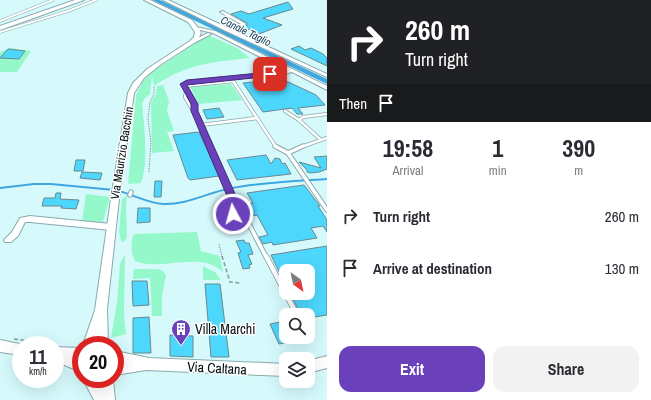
<!DOCTYPE html>
<style>
body{margin:0;font-family:"Archivo Narrow",sans-serif;background:#f2f2f3;color:#2b2b33;height:100vh;display:flex;flex-direction:column;font-size:15px;white-space:nowrap}
*{box-sizing:border-box;margin:0}
p{font-size:13px;color:#7c7c81}
.icon{flex:none;width:22px;height:22px;fill:none;stroke:currentColor;stroke-width:2;stroke-linecap:round;stroke-linejoin:round}
.map{position:relative;flex:1;overflow:hidden}
.drawer{display:flex;flex-direction:column;background:#fff;width:324px}
.drawer>*{flex:none}
.guide{background:#202124;color:#fff;overflow:hidden}
.needle{width:26px;rotate:147deg}
.controls{position:absolute;left:279px;top:264px;display:grid;gap:8px}
.controls a{display:grid;place-items:center;width:36px;height:36px;border-radius:8px;background:#fff;box-shadow:0 4px 16px #0002;font-size:20px}
.speed{position:absolute;left:12px;top:336px;display:flex;gap:8px;font-size:20px;font-weight:700;text-align:center}
.speed>*{display:grid;place-content:center;width:52px;height:52px;border-radius:50%;background:#fff;box-shadow:0 4px 16px #0002;line-height:1}
.speed small{font-size:10px;font-weight:400}
.speed .limit{border:6px solid #d22;background:#fff;color:#111}
.pin{position:absolute;display:grid;place-items:center;width:34px;height:34px;color:#fff;margin:-17px;border-radius:8px;box-shadow:0 2px 6px #0006}
.me{position:absolute;width:44px;margin:-22px;rotate:354deg;stroke-linejoin:round;filter:drop-shadow(0 0 3px #0008)}
.turn{display:flex;align-items:center;gap:14px;height:84px;padding:0 12px;font-size:18px}
.turn .icon{width:52px;height:52px;stroke-width:2.5}
.turn b{display:block;font-size:28px;line-height:34px}
.then{display:flex;align-items:center;height:38px;padding:0 12px;background:#0003;gap:8px;font-size:15px}
.eta{display:flex;justify-content:space-evenly;align-items:center;height:68px;text-align:center}
.eta b{font-size:24px;font-weight:700;line-height:28px}
.primary-button{display:flex;gap:8px;margin-top:auto;padding:8px 12px}
.primary-button a{flex:1;height:46px;border-radius:12px;background:#6a41ba;color:#fff;font-size:16px;font-weight:700;line-height:46px;text-align:center}
.primary-button a+a{background:#f2f2f3;color:#2b2b33}
ul{padding:0;list-style:none}
li{display:flex;align-items:center;gap:12px;height:52px;padding:0 12px}
li div{flex:1}
li b{display:block;font-size:15px}
li em{font-style:normal}
main{display:flex;flex:1;min-height:0}
.map>svg:first-child{display:block}
.green{fill:#95f8cb}
.water{fill:#40a6e1}
.lines{fill:none;stroke-linecap:round;stroke-linejoin:round}
.stream{stroke:#40a6e1;stroke-width:2}
.building{fill:#4ed7fd;stroke:#698791}
.lane-far3-casing{stroke:#88aaac;stroke-width:3}
.lane-far2-casing{stroke:#88aaac;stroke-width:4}
.lane-far1-casing{stroke:#88aaac;stroke-width:5.5}
.lane-casing{stroke:#88aaac;stroke-width:6}
.street-casing{stroke:#88aaac;stroke-width:2}
.secondary-casing{stroke:#88aaac;stroke-width:2}
.highway-casing{stroke:#88aaac;stroke-width:2}
.path-far1{stroke:#819b9c;stroke-width:1;stroke-dasharray:1.5 1;stroke-linecap:butt}
.path{stroke:#819b9c;stroke-width:1.5;stroke-dasharray:4 2.5;stroke-linecap:butt}
.lane-far3{stroke:#fff;stroke-width:2}
.lane-far2{stroke:#fff;stroke-width:2.5}
.lane-far1{stroke:#fff;stroke-width:3.5}
.lane{stroke:#fff;stroke-width:4.5}
.street{fill:#fff;fill-rule:evenodd}
.secondary{fill:#fff;fill-rule:evenodd}
.highway{fill:#fff;fill-rule:evenodd}
.route{fill:#6a41ba;stroke:#452a79}
.labels{text-anchor:middle;stroke-width:3;stroke-linejoin:round;paint-order:stroke}
.far-water-label{font-size:11px;font-style:italic;fill:#174159;stroke:#fff}
.street-label{font-size:12px;fill:#051011;stroke:#fff}
.near-poi-label{font-size:14px;fill:#051011;stroke:#fff;text-anchor:start}
.near-street-label{font-size:14px;fill:#051011;stroke:#fff}
</style>
<main>
<div class="map">
<svg width="327" height="400" viewBox="0 0 327 400">
<rect width="100%" height="100%" fill="#d6fafc"/>
<g class="green">
<path d="M208,35L237,48L250,58C213,62 186,64 154,86L152,75L150,94L145,98L142,103C144,125 149,163 141,183L128,184L136,95L143,81L155,70Z"/>
<path d="M10,48L31,51L17,72H0V52Z"/>
<path d="M231,84L242,100L199,104L190,87Z"/>
<path d="M163,85L169,101L167,111L174,131L167,132L174,151L152,153L151,102L156,94L157,86Z"/>
<path d="M86,194L110,197L103,222L82,221Z"/>
<path d="M127,195L126,204L127,237L124,242L121,241L119,232L122,199Z"/>
<path d="M197,232L201,251L220,256L223,272C200,250 161,272 135,261C131,253 130,242 134,234Z"/>
<path d="M125,254L124,315L126,334L111,338L117,302L120,264Z"/>
<path d="M203,266L215,272L221,280H203Z"/>
<path d="M134,269H159L164,272L166,276L162,296V316H152L150,278L133,279Z"/>
</g>
<path class="water" d="M152,0H160L327,79V84Z"/>
<g class="lines">
<g class="stream">
<path d="M0,188L34,184H51L114,190"/>
<path d="M119,191C134,195 148,203 163,204C187,205 209,192 232,188C263,182 295,181 327,179"/>
</g>
</g>
<g class="building">
<path d="M288,2L293,9L263,18L282,25L259,34L242,27L247,25V23L231,14L241,11L249,14Z"/>
<path d="M299,46L305,50L311,48L323,54L327,58V66L291,49Z"/>
<path d="M8,49L25,51L19,59L0,58Z"/>
<path d="M282,79L316,95L325,105L298,108L303,114H297L292,108L263,112L243,83Z"/>
<path d="M219,108L224,117L207,119L203,110Z"/>
<path d="M199,132L219,176L190,180L188,178L173,135Z"/>
<path d="M266,155L271,164L275,158L280,159L282,164L285,163L291,174L237,180L227,160Z"/>
<path d="M327,156V169L319,172L311,173L307,172V170L299,162L321,168L314,157Z"/>
<path d="M76,160H85L83,171H74Z"/>
<path d="M82,172L102,173L100,180L80,178Z"/>
<path d="M155,181H162L161,197H154Z"/>
<path d="M304,185L320,206H318L327,220V232L323,226L311,228L317,238L273,245L272,242L263,244L259,237L268,235L257,215L244,217L239,205L253,203L247,193Z"/>
<path d="M56,193H61L60,199L79,200L76,209L61,208L62,206H42L44,198H55Z"/>
<path d="M138,208H150V222L137,223Z"/>
<path d="M244,240L245,243H249L253,254L248,255L252,264L249,265L250,268L243,269L238,253L241,252L236,241Z"/>
<path d="M327,246V315L308,318V315H301L290,293H308V271H286V286L271,255Z"/>
<path d="M132,281H147L149,305L133,306Z"/>
<path d="M205,284H220L229,357H211Z"/>
<path d="M149,317L151,353H133V318Z"/>
<path d="M286,321V337H303V340L279,344L270,324Z"/>
<path d="M170,335L193,336V357L170,356Z"/>
</g>
<g class="lines">
<defs>
<g id="lane-far3">
<path d="M0,21L53,0"/>
<path d="M0,32L68,11L96,0"/>
</g>
<g id="lane-far2">
<path d="M187,82L183,84L195,104L194,111"/>
<path d="M184,86L233,81L257,118L201,125"/>
<path d="M186,91L185,97L201,125L210,147"/>
<path d="M285,111L299,120"/>
<path d="M257,118L276,147"/>
<path d="M320,139L299,120L303,117L327,114"/>
<path d="M301,147L327,138"/>
</g>
<g id="lane-far1">
<path d="M210,146L231,196L229,204L236,223L248,222L266,257"/>
<path d="M275,146L288,153L327,210"/>
<path d="M288,153L303,146"/>
<path d="M130,195L131,192"/>
</g>
<path id="lane" d="M266,256L297,315"/>
<g id="street">
<path d="M163,0H168L228,28L241,24L220,12L223,11L246,24L232,30L327,74V77L226,31Z"/>
<path d="M196,27L215,31L327,86V90L292,72L284,74L185,83V82L187,81L288,71L213,33L196,29Z"/>
<path d="M208,33L211,34L194,43L190,42Z"/>
<path d="M30,216L111,224L114,225L115,227L114,229L111,230L30,222H25L18,236L11,242H5L4,240L12,232L20,218Z"/>
</g>
<g id="secondary">
<path d="M144,0H150L192,20L201,32L199,38L194,43L160,65L144,78L134,93L119,199L107,309L108,345H96V343L95,345H83L95,310L111,199L128,93L133,83L147,69L190,41L194,37L195,32L188,22Z"/>
<path d="M0,340L25,345H21V355L0,352Z"/>
<path d="M55,347L81,348V372L55,361Z"/>
<path d="M115,351L149,358L286,364V376L146,370L115,375Z"/>
<path d="M327,356V368L308,373V361Z"/>
<path d="M83,379H97L100,384L99,379H113L115,400H94Z"/>
</g>
<path id="highway" d="M75,0H84L0,30V26Z"/>
</defs>
<use href="#lane-far3" class="lane-far3-casing"/>
<use href="#lane-far2" class="lane-far2-casing"/>
<use href="#lane-far1" class="lane-far1-casing"/>
<use href="#lane" class="lane-casing"/>
<use href="#street" class="street-casing"/>
<use href="#secondary" class="secondary-casing"/>
<use href="#highway" class="highway-casing"/>
<g class="path-far1">
<path d="M149,172L151,142L148,119L150,102L154,94V86"/>
<path d="M219,244L222,257"/>
</g>
<g class="path">
<path d="M222,256L230,282L240,283"/>
<path d="M14,339L53,344"/>
</g>
<use href="#lane-far3" class="lane-far3"/>
<use href="#lane-far2" class="lane-far2"/>
<use href="#lane-far1" class="lane-far1"/>
<use href="#lane" class="lane"/>
<use href="#street" class="street"/>
<use href="#secondary" class="secondary"/>
<use href="#highway" class="highway"/>
</g>
<path class="route" d="M270,72L272,73V76L187,85L198,104V111L236,196L234,204L237,214L233,217C224,214 225,203 227,196L191,111V104L180,84L187,80Z"/>
<defs>
<symbol id="building-pin" viewBox="-11 -11 22 30"><path d="M0 17L-7.5 6A9.5 9.5 0 1 1 7.5 6Z" fill="#6a41ba" stroke="#fff"/><path d="M-4-6H4V6H1V3H-1V6H-4ZM-2.5-4.3h1.7v1.8h-1.7ZM.8-4.3h1.7v1.8H.8ZM-2.5-1h1.7V.8h-1.7ZM.8-1h1.7V.8H.8Z" fill="#fff"/></symbol>
</defs>
<g fill-rule="evenodd">
<use href="#building-pin" x="170" y="318" width="22" height="30"/>
</g>
<g class="labels">
<g class="far-water-label">
<text transform="translate(246 31) rotate(26)" y="4">Canale Taglio</text>
</g>
<g class="street-label">
<text transform="translate(122 153) rotate(-81)" y="4">Via Maurizio Bacchin</text>
</g>
<g class="near-poi-label">
<text x="195" y="334">Villa Marchi</text>
</g>
<g class="near-street-label">
<text transform="translate(217 368) rotate(3)" y="5">Via Caltana</text>
</g>
</g>
</svg>
<div class="controls">
<a><svg class="needle" viewBox="-14 -14 28 28"><path d="M0-13l5 13h-10z" fill="#e53935"/><path d="M0 13l5-13h-10z" fill="#7c7c81"/></svg></a>
<a><svg class="icon" aria-label="search" viewBox="0 0 24 24"><circle cx="10" cy="10" r="6"/><path d="M15 15l6 6"/></svg></a>
<a><svg class="icon" aria-label="layers" viewBox="0 0 24 24"><path d="M12 4l9 5-9 5-9-5zM3 14l9 5 9-5"/></svg></a>
</div>
<div class="speed"><div>11<small>km/h</small></div><div class="limit">20</div></div>
<div class="pin" style="left:270px;top:74px;background:#d93025"><svg class="icon" aria-label="arrive" viewBox="0 0 24 24"><path d="M6 21V4h12l-3 4 3 4H6"/></svg></div>
<svg class="me" style="left:233px;top:214px" viewBox="-20 -20 40 40"><circle r="17" fill="#6a41ba" stroke="#fff" stroke-width="3"/><path d="M0-11L8 9 0 5-8 9z" fill="#fff"/></svg>
</div>
<section class="drawer">
<div class="guide">
<div class="turn"><svg class="icon" aria-label="right" viewBox="0 0 24 24"><path d="M7 20v-9h11M14 6l5 5-5 5"/></svg><div><b>260 m</b>Turn right</div></div>
<div class="then">Then<svg class="icon" aria-label="arrive" viewBox="0 0 24 24"><path d="M6 21V4h12l-3 4 3 4H6"/></svg></div>
</div>
<div class="eta">
<div><b>19:58</b><p>Arrival</p></div>
<div><b>1</b><p>min</p></div>
<div><b>390</b><p>m</p></div>
</div>
<ul>
<li><svg class="icon" aria-label="right" viewBox="0 0 24 24"><path d="M7 20v-9h11M14 6l5 5-5 5"/></svg><div><b>Turn right</b></div><em>260 m</em></li>
<li><svg class="icon" aria-label="arrive" viewBox="0 0 24 24"><path d="M6 21V4h12l-3 4 3 4H6"/></svg><div><b>Arrive at destination</b></div><em>130 m</em></li>
</ul>
<div class="primary-button"><a>Exit</a><a>Share</a></div>
</section>
</main>
